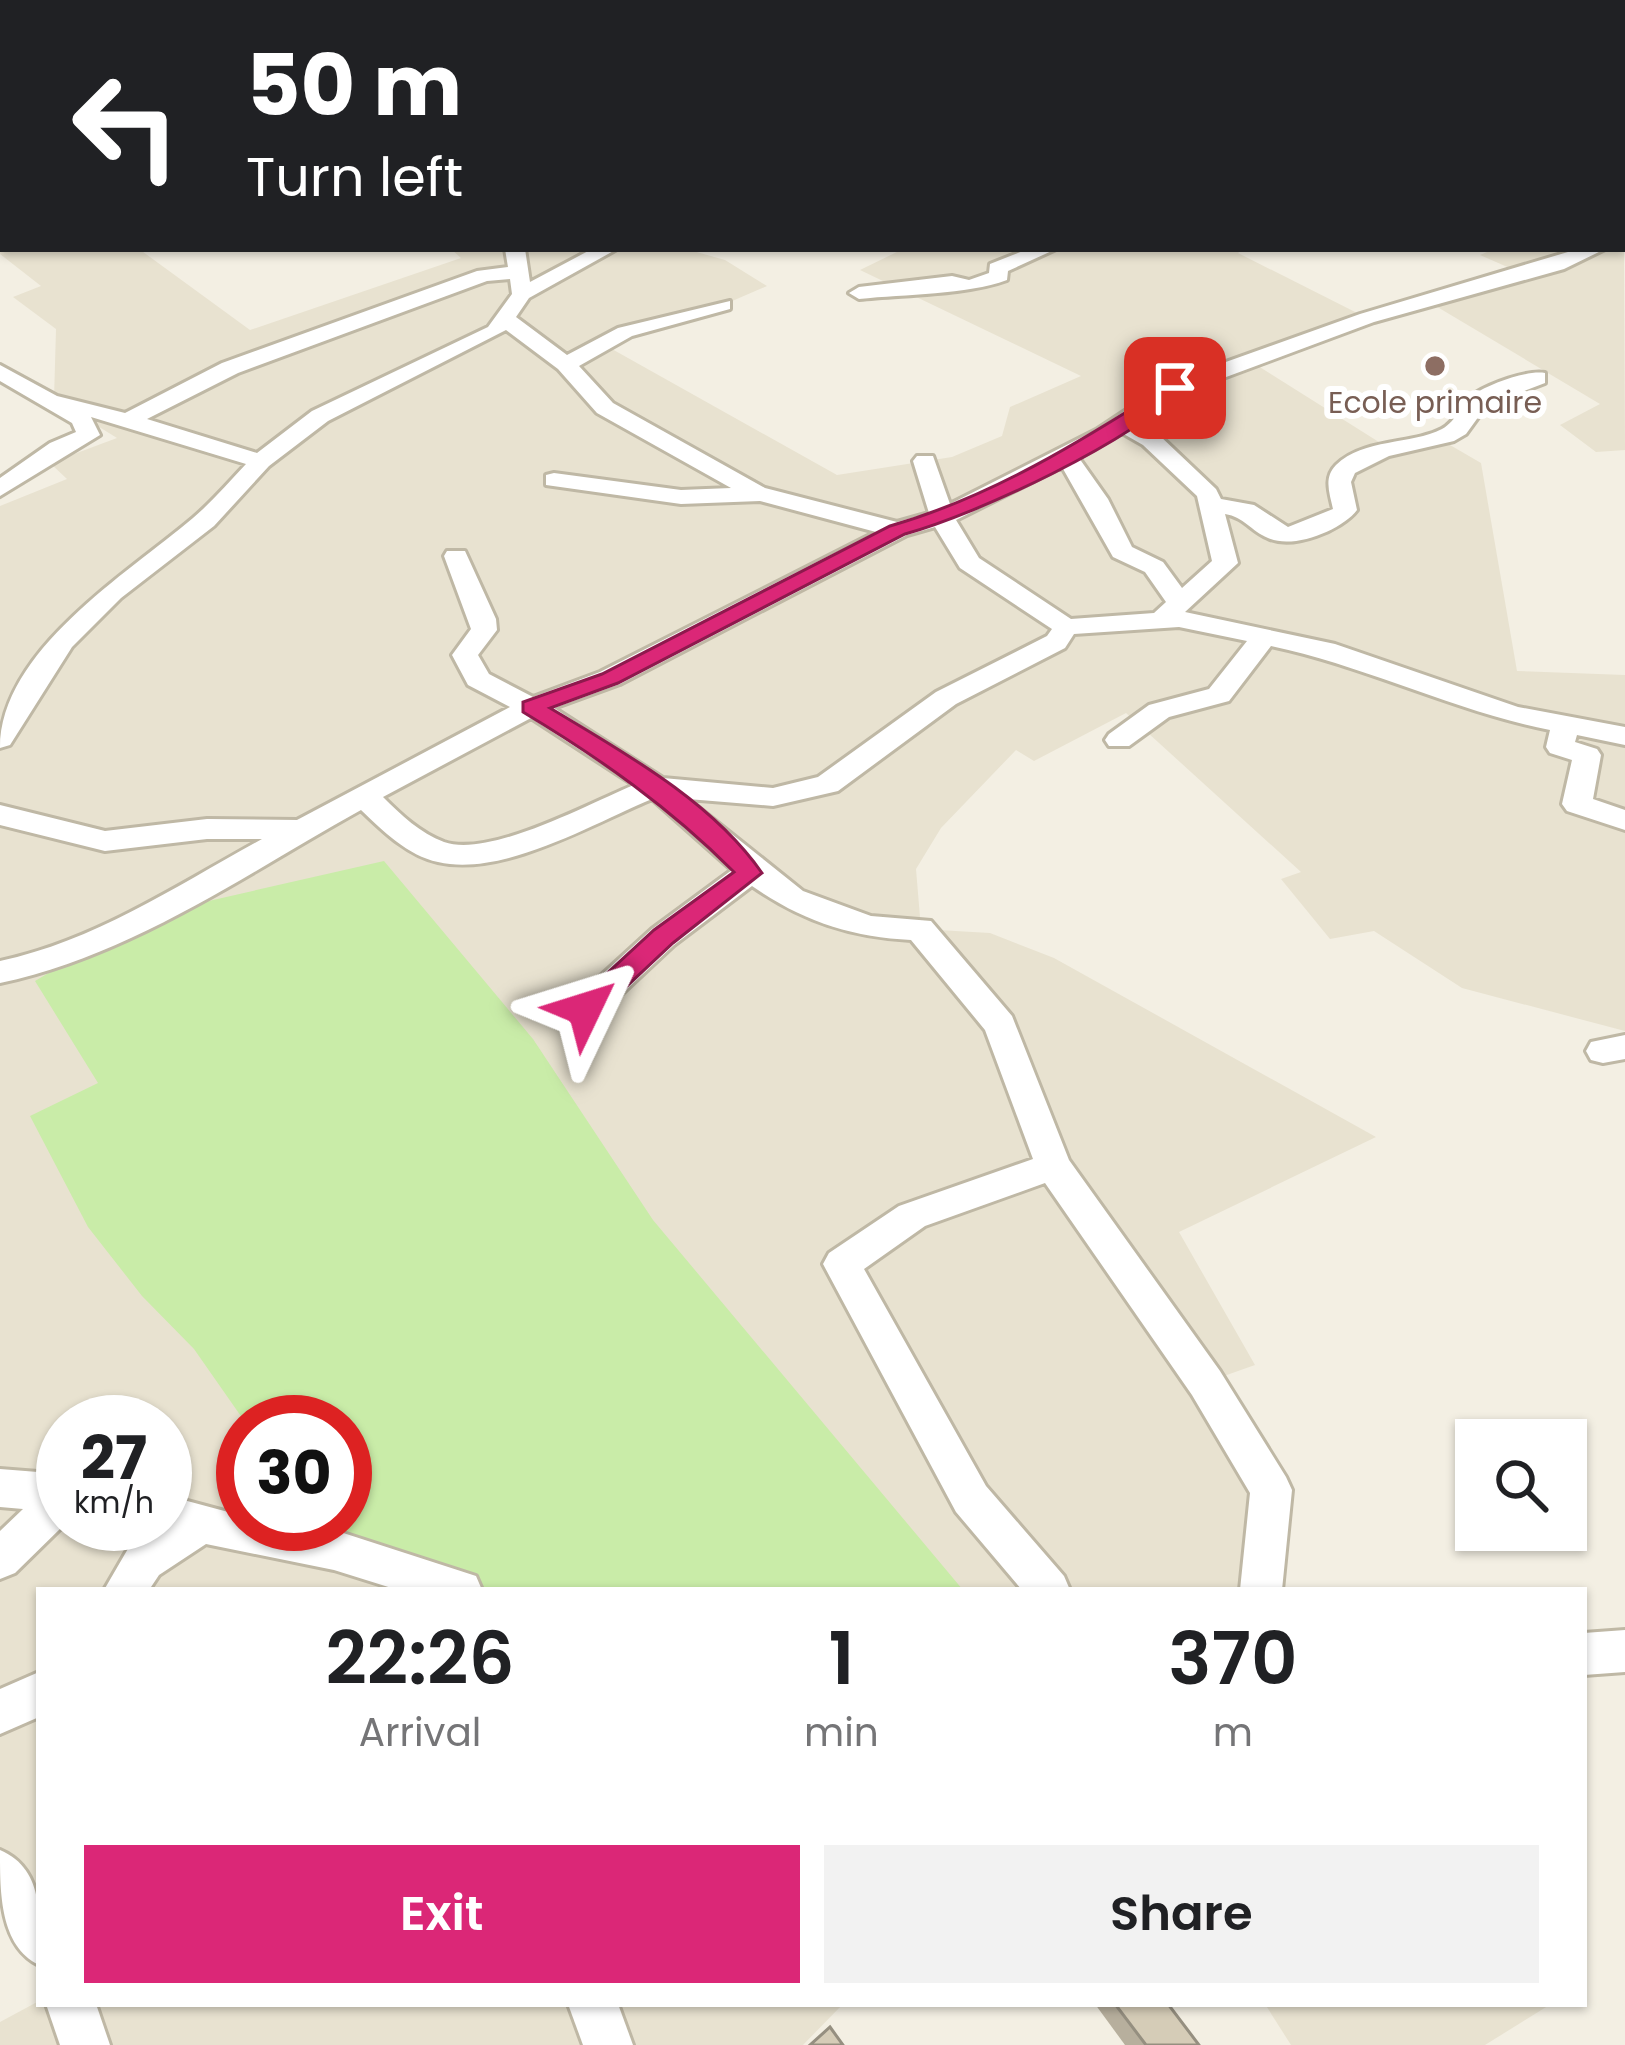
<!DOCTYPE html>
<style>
body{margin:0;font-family:Poppins,sans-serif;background:#f2f2f2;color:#202124;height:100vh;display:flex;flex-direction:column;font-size:45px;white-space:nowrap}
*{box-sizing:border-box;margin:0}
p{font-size:39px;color:#757577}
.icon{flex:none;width:66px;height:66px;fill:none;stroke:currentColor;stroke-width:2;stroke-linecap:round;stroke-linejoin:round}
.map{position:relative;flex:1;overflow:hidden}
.panel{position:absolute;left:36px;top:1587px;width:1551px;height:420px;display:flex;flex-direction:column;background:#fff;border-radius:0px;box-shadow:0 3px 9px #0004}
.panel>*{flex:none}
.banner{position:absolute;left:0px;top:0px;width:1626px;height:252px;box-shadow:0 3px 9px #0004;background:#202124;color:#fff;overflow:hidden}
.controls{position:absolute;left:1455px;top:1419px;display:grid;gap:24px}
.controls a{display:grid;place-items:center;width:132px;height:132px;border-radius:0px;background:#fff;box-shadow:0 3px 9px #0004;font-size:60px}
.speed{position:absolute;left:36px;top:1395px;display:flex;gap:24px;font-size:60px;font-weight:700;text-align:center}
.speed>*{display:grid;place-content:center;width:156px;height:156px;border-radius:50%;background:#fff;box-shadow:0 3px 9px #0004;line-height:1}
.speed small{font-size:30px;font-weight:400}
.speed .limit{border:18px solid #d22;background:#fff;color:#111}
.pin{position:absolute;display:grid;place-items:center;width:102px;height:102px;color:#fff;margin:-51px;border-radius:24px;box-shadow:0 6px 18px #0006}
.me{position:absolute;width:132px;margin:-66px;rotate:49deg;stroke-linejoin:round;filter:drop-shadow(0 0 9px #0008)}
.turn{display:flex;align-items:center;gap:42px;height:252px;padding:0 48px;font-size:54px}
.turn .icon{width:156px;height:156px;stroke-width:2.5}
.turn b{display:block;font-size:84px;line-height:102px}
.eta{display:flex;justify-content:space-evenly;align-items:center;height:204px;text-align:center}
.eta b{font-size:72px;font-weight:600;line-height:84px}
.primary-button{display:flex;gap:24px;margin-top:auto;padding:24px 48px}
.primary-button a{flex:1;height:138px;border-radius:0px;background:#db2777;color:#fff;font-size:48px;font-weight:600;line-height:138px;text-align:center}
.primary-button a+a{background:#f2f2f2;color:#202124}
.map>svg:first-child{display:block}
.residential{fill:#e8e2d0;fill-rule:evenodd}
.green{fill:#c9eca8}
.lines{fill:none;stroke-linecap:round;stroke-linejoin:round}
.street-casing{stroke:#bfb8a5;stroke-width:6}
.street{fill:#fff;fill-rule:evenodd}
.wall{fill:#b7af9d}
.building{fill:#d5ccb7;stroke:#958f80;stroke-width:3}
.route{fill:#db2777;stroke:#8e194d;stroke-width:3}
.education-dot{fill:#8d6e63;stroke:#fff;stroke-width:4.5}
.labels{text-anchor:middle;stroke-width:12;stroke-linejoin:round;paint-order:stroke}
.far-education-label{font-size:30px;fill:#785e54;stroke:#fff}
</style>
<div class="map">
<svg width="1625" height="2045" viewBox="0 0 1625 2045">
<rect width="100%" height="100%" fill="#f3efe3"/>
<g class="residential">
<path d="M1623,53L1625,450L1596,452L1560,425L1600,404L1429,302L1521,273L1480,255L1494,249H1623Z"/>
<path d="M3,181V249H139L250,330L461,258L451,249H686L725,260L767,286L723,305L603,344L837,475L952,457L1002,436L1010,407L1081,376L860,270L903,249H1243L1238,253L1367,318L1255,364L1390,449L1438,438L1481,463L1517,671L1625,675V1031L1462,988L1374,931L1330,939L1281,879L1301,872L1126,713L1034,761L1016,750L941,828L916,869L921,929L990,933L1054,958L1376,1137L1179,1232L1255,1365L1207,1382L1271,1490L1261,1590H39V1941L0,1874V506L67,479L50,463L117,438L54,399L56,329L13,297L41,286L0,254ZM63,1422H165V1524H63ZM243,1422H345V1524H243Z"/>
<path d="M39,2001V2004H843L803,2045H0V2022Z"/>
<path d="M1265,2004H1551L1485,2045H1291Z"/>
</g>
<path class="green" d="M384,861L533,1039L653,1220L963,1590H461L334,1550L316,1524H345V1422H245L194,1349L142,1296L88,1227L30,1116L98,1083L35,981L147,915Z"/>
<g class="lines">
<defs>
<g id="street">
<path d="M234,0H254L256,3H236Z"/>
<path d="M1315,0H1332L1334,3H1317Z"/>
<rect x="1623" y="51" width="2" height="10"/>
<path d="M1625,228V240L1623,241V229Z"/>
<path d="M505,249H525L530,282L592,249H617L529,298L516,317L567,355L618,328L730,301V309L632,336L579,366L613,403L765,488L897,522L929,513L913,461L917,456H933L950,504L1096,430L1167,383L1360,314L1578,249H1605L1564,269L1374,322L1183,393L1137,423L1159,435L1216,489L1221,499L1254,505L1288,527L1333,509C1330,494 1323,478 1336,465C1364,438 1411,445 1442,429C1457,421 1461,403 1474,394C1490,384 1526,370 1545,373V383L1487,405L1466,434L1454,441L1389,456L1355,473L1351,482L1357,510C1342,530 1293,550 1268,538C1251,531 1244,517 1225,514L1238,563L1185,612L1335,644L1518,707L1625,727V745L1577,735L1575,742L1597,749L1601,755L1593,799L1625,810V830L1567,811L1562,804L1572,760L1550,753L1546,747L1550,730C1454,711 1366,666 1271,646L1229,701L1169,717L1129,746H1109L1105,740L1109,734L1149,705L1209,689L1247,641L1179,627L1074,634L1065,648L956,704L838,791L773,806L688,799L803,891L871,916L931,921L1012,1016L1069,1160L1220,1371L1286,1477L1292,1490L1282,1590H1240L1250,1493L1192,1395L1045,1183L925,1226L864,1269L986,1486L1064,1576L1070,1590H1022L956,1512L823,1264L829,1253L899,1206L1033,1159L985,1030L911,940C851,937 802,921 752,886L674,945L597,1017H573L569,1009L573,1001L652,929L732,870L652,799C592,824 503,877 438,862C408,856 382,830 361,810C246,874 130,956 0,983V961C95,941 178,885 262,839H207L105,851L0,825V805L105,831L207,819L297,820L510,707L468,685L452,655L471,629L444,556L447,551H465L496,619L497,630L478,655L489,674L533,697L600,672L876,532L760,501L681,504L546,485V475L554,473L681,490L731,488L597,413L558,369L506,330L328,421L269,466L214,526L121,598L72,647L10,745L0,748C0,651 127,574 193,518C212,502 229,482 246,464L91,417L100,435L0,496V478L50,443L76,432L72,423L0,381V365L57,396L125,413L222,363L477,271L508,267ZM510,279L512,294L488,327L312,411L257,453L147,419L238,373L487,281ZM1122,433L1143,445L1197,496L1212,561L1182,588L1163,562L1132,547L1108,499L1079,458ZM1062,467L1113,557L1145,572L1166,602L1154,613L1071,619L979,558L956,520ZM935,527L960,568L1052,629L1047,636L936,692L818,777L773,788L663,778L554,708L620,684L907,535ZM531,718L634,785C590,803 490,858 444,842C420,833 401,815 383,797Z"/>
<path d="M1028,249H1056L1008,271L1007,280C966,295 906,294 859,299L849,293L859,287L952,276L969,280L989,273L990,264Z"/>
<path d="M1625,1035V1059L1603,1063L1591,1060L1586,1051L1591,1042Z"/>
<path d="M0,1469L63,1474L65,1524L15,1573L0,1579V1531L23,1509L0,1507Z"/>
<path d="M165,1495L243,1516V1524L334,1530L476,1576L482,1590H398L334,1570L206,1544L159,1575L149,1590H104L129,1547L156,1530L149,1524H165Z"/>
<path d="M1625,1630V1672L1584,1675V1633Z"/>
<path d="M39,1672V1717L0,1734V1689Z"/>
<path d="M0,1850C47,1870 39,1923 39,1965C0,1946 0,1893 0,1850Z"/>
<path d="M46,2004H96L110,2045H60Z"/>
<path d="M568,2004H618L633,2045H583Z"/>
</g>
</defs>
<use href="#street" class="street-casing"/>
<use href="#street" class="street"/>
</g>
<path class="wall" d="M1095,2004H1168L1199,2045H1125Z"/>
<g class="building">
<path d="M1402,0H1475L1478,3H1404Z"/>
<path d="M1115,2004H1168L1199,2045H1146Z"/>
<path d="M830,2027L843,2045H810Z"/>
</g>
<path class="route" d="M1169,385L1184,388C1129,443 980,513 905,534L618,683L550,708C623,752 712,801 762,873L673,943L595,1016H576L572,1009L576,1002L654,930L734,872C669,807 601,759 523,712V702L602,674L890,526C991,497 1082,441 1169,385Z"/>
<circle class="education-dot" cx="1435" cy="366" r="12"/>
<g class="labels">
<g class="far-education-label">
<text x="1435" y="413">Ecole primaire</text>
</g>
</g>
</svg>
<div class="controls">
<a><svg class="icon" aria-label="search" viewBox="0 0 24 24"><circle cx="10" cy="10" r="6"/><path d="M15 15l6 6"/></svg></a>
</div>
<div class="speed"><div>27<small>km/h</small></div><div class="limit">30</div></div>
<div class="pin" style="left:1175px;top:388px;background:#d93025"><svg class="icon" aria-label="arrive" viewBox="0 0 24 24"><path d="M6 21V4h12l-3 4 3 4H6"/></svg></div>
<svg class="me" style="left:585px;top:1009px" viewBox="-20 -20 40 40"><path d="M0-17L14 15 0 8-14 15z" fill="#db2777" stroke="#fff" stroke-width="4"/></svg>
<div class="banner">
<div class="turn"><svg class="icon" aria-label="left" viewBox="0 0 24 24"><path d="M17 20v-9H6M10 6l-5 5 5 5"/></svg><div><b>50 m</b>Turn left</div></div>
</div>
<section class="panel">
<div class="eta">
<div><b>22:26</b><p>Arrival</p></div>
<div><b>1</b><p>min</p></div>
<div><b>370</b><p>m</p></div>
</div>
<div class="primary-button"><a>Exit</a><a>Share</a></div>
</section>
</div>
